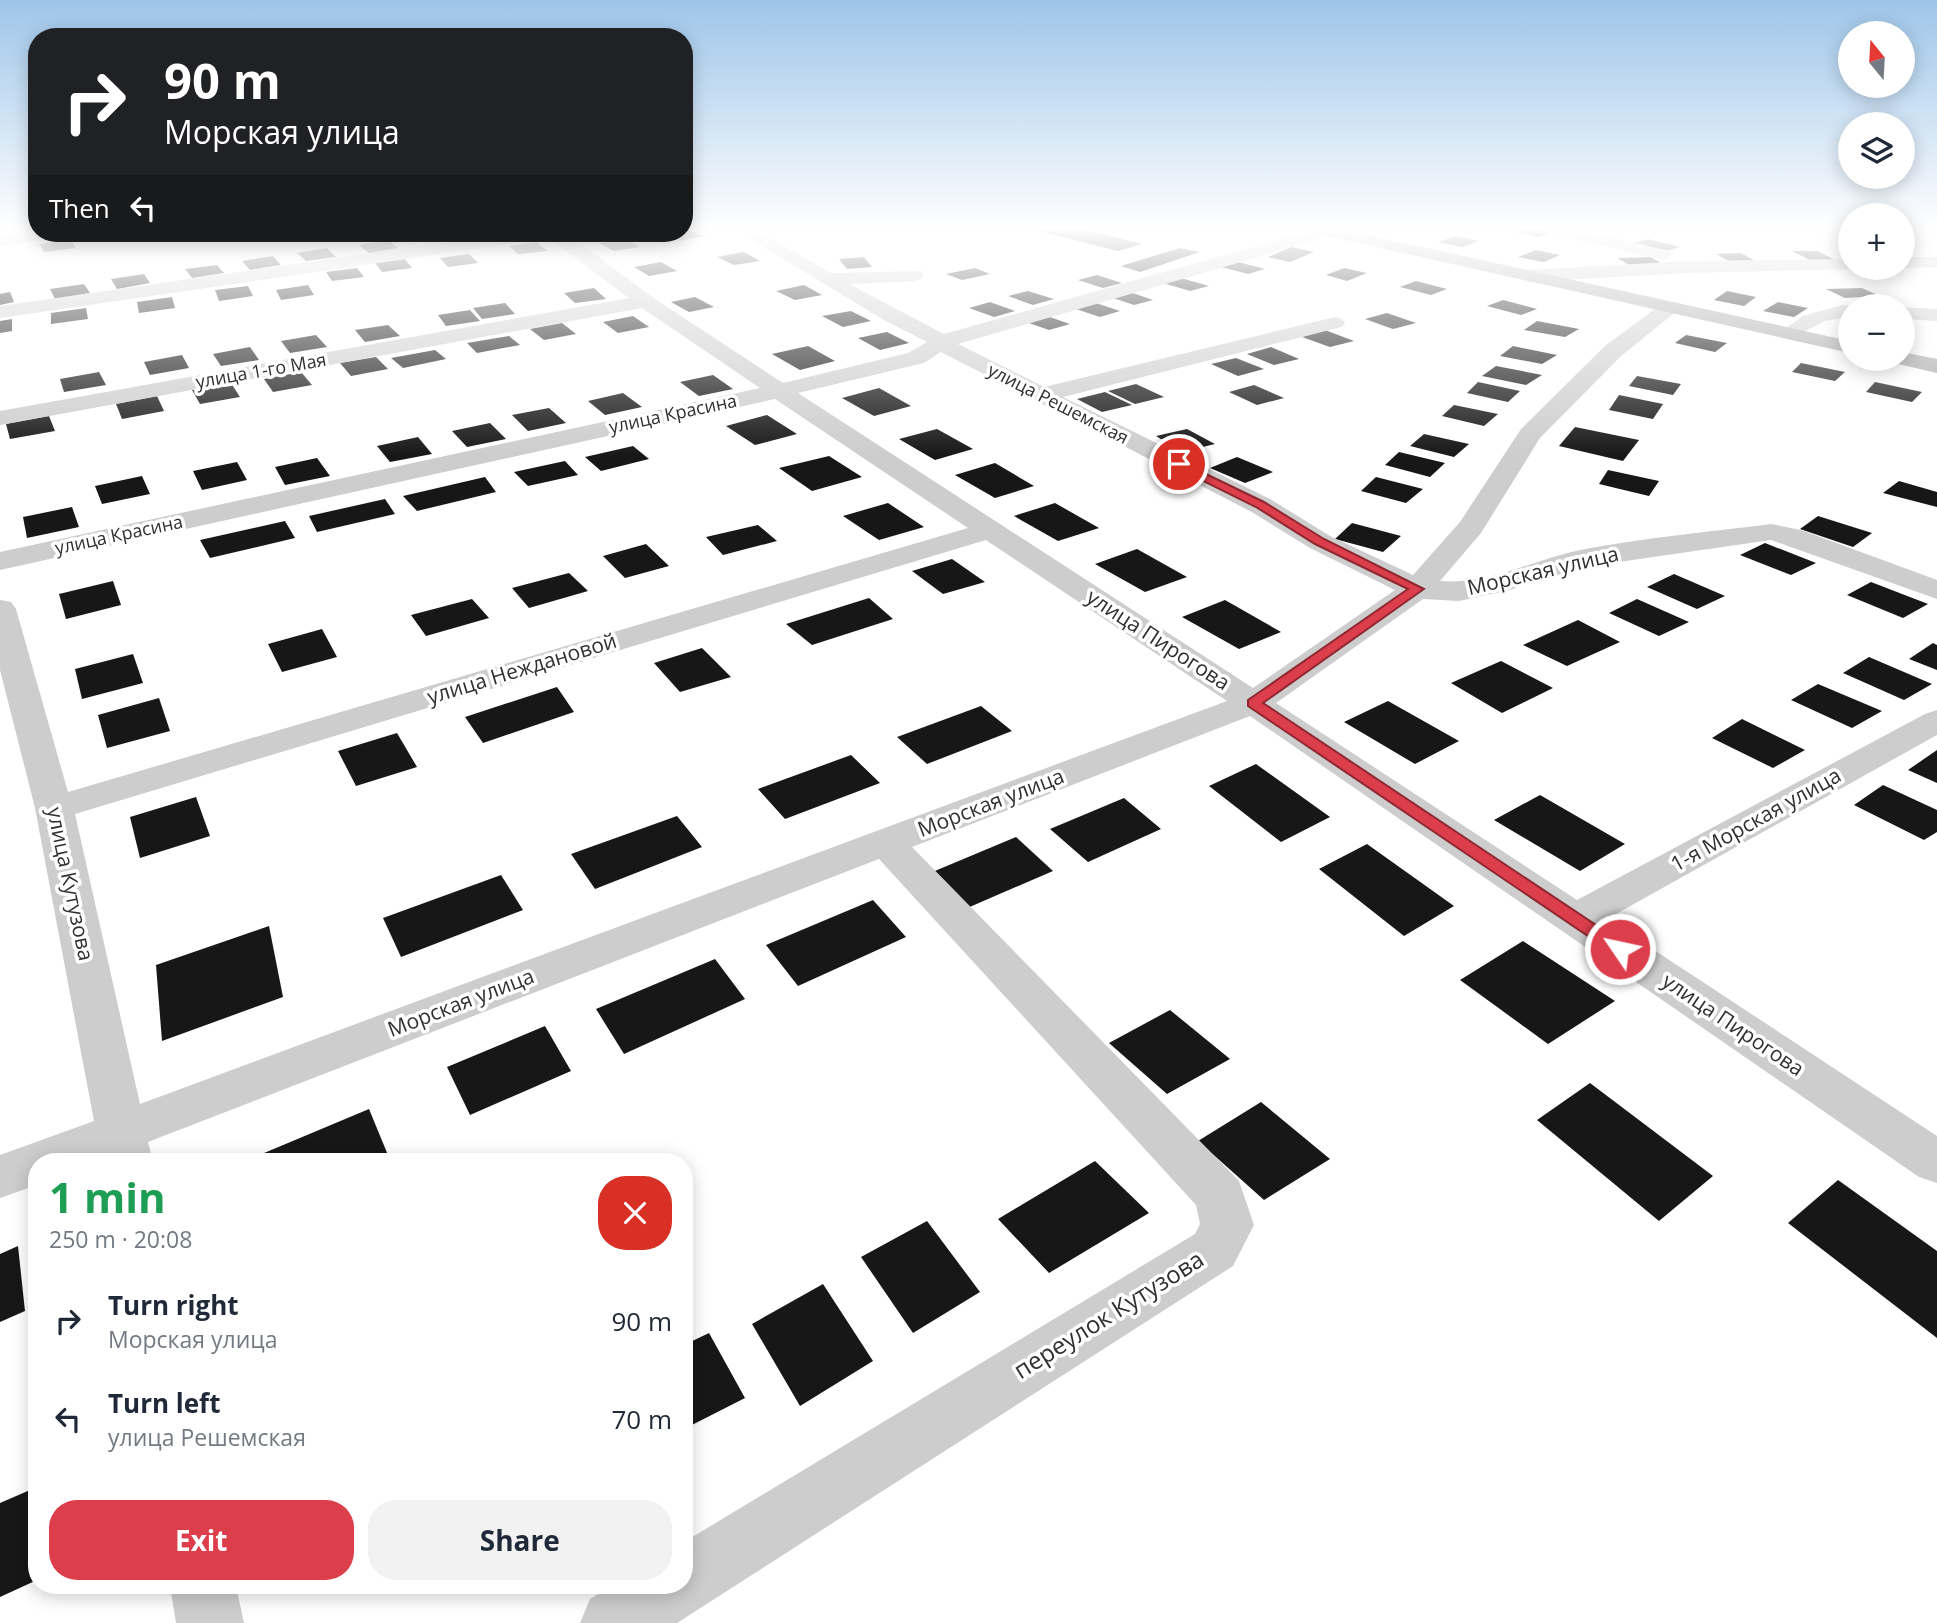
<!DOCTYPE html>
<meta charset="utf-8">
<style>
body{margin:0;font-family:"Open Sans",sans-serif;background:#f2f2f3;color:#1f2937;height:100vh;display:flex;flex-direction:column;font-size:26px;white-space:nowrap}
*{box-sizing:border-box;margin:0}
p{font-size:23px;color:#747a83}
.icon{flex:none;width:38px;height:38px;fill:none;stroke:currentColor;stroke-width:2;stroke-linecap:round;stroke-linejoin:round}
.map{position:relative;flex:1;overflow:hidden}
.panel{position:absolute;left:28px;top:1153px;width:665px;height:441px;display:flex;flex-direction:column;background:#fff;border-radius:28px;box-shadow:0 4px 18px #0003}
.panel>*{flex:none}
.top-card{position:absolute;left:28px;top:28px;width:665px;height:214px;border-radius:28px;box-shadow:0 4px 18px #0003;background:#202124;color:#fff;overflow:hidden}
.needle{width:46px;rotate:342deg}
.buttons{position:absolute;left:1838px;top:21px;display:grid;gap:14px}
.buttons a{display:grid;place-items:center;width:77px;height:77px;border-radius:50%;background:#fff;box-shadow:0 4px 18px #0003;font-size:35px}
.pin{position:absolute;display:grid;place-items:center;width:60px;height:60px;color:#fff;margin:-30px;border:4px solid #fff;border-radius:50%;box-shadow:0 2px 7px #0007}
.me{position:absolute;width:77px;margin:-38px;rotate:304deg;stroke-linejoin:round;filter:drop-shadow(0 0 5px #0008)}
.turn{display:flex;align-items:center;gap:24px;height:147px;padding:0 21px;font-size:32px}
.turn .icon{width:91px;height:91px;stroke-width:2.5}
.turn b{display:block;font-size:49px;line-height:60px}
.then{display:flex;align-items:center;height:66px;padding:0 21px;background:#0003;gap:14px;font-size:26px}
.round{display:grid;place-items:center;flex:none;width:74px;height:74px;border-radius:28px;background:#f2f2f3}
.head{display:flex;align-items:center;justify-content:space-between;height:119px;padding:0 21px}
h1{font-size:42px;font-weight:700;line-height:52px;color:#1e9e55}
.primary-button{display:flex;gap:14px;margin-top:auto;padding:14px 21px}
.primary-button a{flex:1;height:80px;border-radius:28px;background:#dc3e4b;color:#fff;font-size:28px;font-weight:700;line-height:80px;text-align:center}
.primary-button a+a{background:#f2f2f3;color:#1f2937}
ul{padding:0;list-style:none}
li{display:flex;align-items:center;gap:21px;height:98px;padding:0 21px}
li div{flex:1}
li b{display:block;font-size:26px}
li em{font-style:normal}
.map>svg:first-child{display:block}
.building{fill:#171717}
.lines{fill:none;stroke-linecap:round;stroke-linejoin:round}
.minor{fill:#cdcdcd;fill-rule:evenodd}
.major{fill:#a8a8a8;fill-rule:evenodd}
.route{fill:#dc3e4b;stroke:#8f2831;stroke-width:2}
.labels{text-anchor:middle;stroke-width:7;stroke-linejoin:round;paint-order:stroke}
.far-street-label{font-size:18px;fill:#303030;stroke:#fff}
.street-label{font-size:21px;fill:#303030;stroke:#fff}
.near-street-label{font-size:24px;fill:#303030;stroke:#fff}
</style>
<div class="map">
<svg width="1937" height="1623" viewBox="0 0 1937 1623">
<rect width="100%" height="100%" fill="#fff"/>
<g class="building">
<path d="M684,229L704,236L679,241L664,233H684Z"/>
<path d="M1083,229L1142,244L1118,251L1035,230Z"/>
<path d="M1523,229H1545L1554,231L1538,237L1514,232Z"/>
<path d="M105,233H137L140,237L110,241Z"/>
<path d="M425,233H457L463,237L435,241Z"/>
<path d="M1456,236L1479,241L1462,247L1438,242Z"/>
<path d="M626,239L640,247L614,251L599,243Z"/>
<path d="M1648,239L1680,247L1666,251L1634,243Z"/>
<path d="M71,240L76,248L44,252L39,244Z"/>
<path d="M388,240L398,248L369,253L359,245Z"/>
<path d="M537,242L547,251L518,254L509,246Z"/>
<path d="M1292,247L1314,252L1290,262L1268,257Z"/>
<path d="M327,248L336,257L306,261L297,253Z"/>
<path d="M1180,248L1200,252L1140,272L1121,266Z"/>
<path d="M1536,250L1560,255L1544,262L1518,257Z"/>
<path d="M1792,251H1817L1837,261H1812Z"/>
<path d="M744,252L760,261L734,265L717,257Z"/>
<path d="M1741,253L1759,263L1734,264L1716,254Z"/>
<path d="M469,254L478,263L448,267L440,258Z"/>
<path d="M273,256L281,265L250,270L242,261Z"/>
<path d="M864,257L872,267L847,269L839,259Z"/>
<path d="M1651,257L1664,265L1631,266L1617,258Z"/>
<path d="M405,259L412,268L382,272L375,263Z"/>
<path d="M661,262L677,271L649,276L634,267Z"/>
<path d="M1238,262L1265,269L1248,274L1221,267Z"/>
<path d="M217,265L224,273L192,278L185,269Z"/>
<path d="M357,268L364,277L332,281L326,272Z"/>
<path d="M975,268L990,274L962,280L946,274Z"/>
<path d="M1344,268L1367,273L1347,281L1326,275Z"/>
<path d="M144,274L150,283L117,289L111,279Z"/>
<path d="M1097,275L1122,283L1103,288L1078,280Z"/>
<path d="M1181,278L1209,286L1190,291L1163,283Z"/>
<path d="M1416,281L1447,289L1431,295L1400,287Z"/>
<path d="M84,284L90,293L55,299L50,289Z"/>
<path d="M308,285L314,295L281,300L276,290Z"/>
<path d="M804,285L822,295L795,300L776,291Z"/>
<path d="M248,286L253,296L219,301L215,290Z"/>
<path d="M594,288L606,299L575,303L564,293Z"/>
<path d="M1862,288L1880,296L1845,298L1826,289Z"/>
<path d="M1028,291L1054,299L1033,305L1008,296Z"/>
<path d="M1127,291L1153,300L1134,305L1107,296Z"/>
<path d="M1727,291L1756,297L1744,306L1714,300Z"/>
<path d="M10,292L14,302L0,305V294Z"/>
<path d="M172,297L175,308L139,313L137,302Z"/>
<path d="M695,297L714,307L689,312L671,302Z"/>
<path d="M1503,300L1537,309L1521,315L1487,306Z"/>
<path d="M990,302L1015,311L994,317L969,308Z"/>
<path d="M1093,302L1120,311L1100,317L1073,308Z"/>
<path d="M1778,302L1808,308L1794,317L1763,311Z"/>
<path d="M505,303L515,314L482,319L473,308Z"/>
<path d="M86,308L88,319L51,324V313Z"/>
<path d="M470,310L480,321L446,326L438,315Z"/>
<path d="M851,311L871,321L843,327L822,316Z"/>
<path d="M1387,313L1416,323L1393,329L1365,319Z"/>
<path d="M1044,315L1070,324L1049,330L1023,321Z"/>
<path d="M633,316L649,327L618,333L603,322Z"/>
<path d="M12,319V331L0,333V321Z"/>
<path d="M1537,321L1579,329L1565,337L1524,330Z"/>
<path d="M562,323L576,334L544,340L530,329Z"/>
<path d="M388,325L400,336L365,342L355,330Z"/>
<path d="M1325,330L1354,341L1330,347L1302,337Z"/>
<path d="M887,332L909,343L880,350L858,338Z"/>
<path d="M316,335L327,347L290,353L281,341Z"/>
<path d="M1686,335L1727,343L1715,352L1675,343Z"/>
<path d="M509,336L520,345L477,353L467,343Z"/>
<path d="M808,346L835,361L800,370L772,354Z"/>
<path d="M1513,346L1557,355L1542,364L1500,356Z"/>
<path d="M250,347L259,360L221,366L213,354Z"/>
<path d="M1271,347L1299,359L1274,365L1247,354Z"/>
<path d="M435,350L446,359L403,368L391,358Z"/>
<path d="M182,355L189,368L150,375L144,362Z"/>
<path d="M376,357L388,369L351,376L340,363Z"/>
<path d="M1236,358L1264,369L1238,376L1211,364Z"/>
<path d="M1801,363L1845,372L1835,381L1792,372Z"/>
<path d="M1496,366L1542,375L1526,385L1482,376Z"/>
<path d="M99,372L106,385L64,392L60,379Z"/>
<path d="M301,372L312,385L273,392L264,379Z"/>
<path d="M713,375L733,389L699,396L680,382Z"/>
<path d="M1637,376L1681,384L1673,395L1629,386Z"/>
<path d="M1478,382L1520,391L1508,402L1467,393Z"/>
<path d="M1875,382L1922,392L1912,402L1866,392Z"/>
<path d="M231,383L240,397L200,404L192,390Z"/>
<path d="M1136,384L1164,397L1135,404L1108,391Z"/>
<path d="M1254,385L1284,398L1257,405L1229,392Z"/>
<path d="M879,388L911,406L874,416L842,398Z"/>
<path d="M1105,392L1132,405L1102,412L1077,399Z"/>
<path d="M623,393L642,407L605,415L588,401Z"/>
<path d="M1619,395L1663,404L1653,419L1609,410Z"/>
<path d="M157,396L164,411L122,419L116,404Z"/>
<path d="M1454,405L1498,414L1484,426L1442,416Z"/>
<path d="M549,408L566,423L528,431L512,415Z"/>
<path d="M767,415L797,434L755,445L726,426Z"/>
<path d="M49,416L55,431L10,439L6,424Z"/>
<path d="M490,423L506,439L467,447L452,431Z"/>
<path d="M1575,427L1639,440L1623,461L1559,446Z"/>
<path d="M937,429L973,449L935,460L899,439Z"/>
<path d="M1187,429L1215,444L1182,452L1156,436Z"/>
<path d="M1424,434L1469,444L1454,457L1410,446Z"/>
<path d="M418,437L432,454L390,462L377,446Z"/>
<path d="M633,446L649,459L601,471L585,457Z"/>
<path d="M1399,452L1445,463L1430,477L1385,465Z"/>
<path d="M829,456L862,477L812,491L779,468Z"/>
<path d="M1237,457L1273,472L1245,483L1210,468Z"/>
<path d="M317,458L330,476L285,485L275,467Z"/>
<path d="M565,461L578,475L528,486L514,472Z"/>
<path d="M237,462L247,480L202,490L193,471Z"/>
<path d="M995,463L1034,486L995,498L955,475Z"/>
<path d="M1608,470L1659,481L1649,496L1599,484Z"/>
<path d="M142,476L150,494L102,504L95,486Z"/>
<path d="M485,477L496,492L417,511L403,496Z"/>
<path d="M1376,477L1423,489L1406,503L1361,491Z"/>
<path d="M1899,481L1937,492V507L1883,493Z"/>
<path d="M385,499L395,514L317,532L309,516Z"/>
<path d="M888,503L924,527L879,540L843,516Z"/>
<path d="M1055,503L1099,528L1058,541L1014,516Z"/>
<path d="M72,507L79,527L27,538L23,517Z"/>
<path d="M1818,516L1872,533L1853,547L1800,529Z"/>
<path d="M285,521L295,538L210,558L200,540Z"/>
<path d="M1352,523L1401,536L1383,552L1335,539Z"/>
<path d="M758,525L777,541L723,555L706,537Z"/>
<path d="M1765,543L1816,563L1791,575L1740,555Z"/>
<path d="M646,544L669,566L625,578L603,556Z"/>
<path d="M1137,549L1187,577L1145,592L1095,564Z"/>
<path d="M952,559L985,582L943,594L912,571Z"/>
<path d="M569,573L588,591L529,608L512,588Z"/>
<path d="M1674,574L1725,596L1697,609L1647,587Z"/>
<path d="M113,581L121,605L66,619L59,594Z"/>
<path d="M1871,582L1928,604L1903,618L1847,595Z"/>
<path d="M869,598L893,619L812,645L786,624Z"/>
<path d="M472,599L489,618L426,636L411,615Z"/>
<path d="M1637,599L1689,622L1659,636L1609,613Z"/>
<path d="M1225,600L1281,632L1239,649L1182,617Z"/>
<path d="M1578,620L1620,642L1567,666L1523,645Z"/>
<path d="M322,629L337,657L282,672L268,644Z"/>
<path d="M1933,643L1937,645V670L1909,659Z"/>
<path d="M702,648L731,677L680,692L654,663Z"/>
<path d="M133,654L143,683L82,699L75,669Z"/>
<path d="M1869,657L1932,684L1904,700L1843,673Z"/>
<path d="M1501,661L1553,688L1502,713L1451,683Z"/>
<path d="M1818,684L1882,711L1852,728L1791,700Z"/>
<path d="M557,687L574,712L483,743L465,717Z"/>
<path d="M159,698L170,731L107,748L98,715Z"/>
<path d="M1388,701L1459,741L1415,764L1344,722Z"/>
<path d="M981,706L1012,731L927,764L897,737Z"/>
<path d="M1742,719L1805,750L1773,768L1712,738Z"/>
<path d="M397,733L417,767L356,786L338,751Z"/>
<path d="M1937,750V783L1908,770Z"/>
<path d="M851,755L880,783L785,819L758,789Z"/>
<path d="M1256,764L1330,817L1281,842L1209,786Z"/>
<path d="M1883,785L1937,810V832L1924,840L1854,805Z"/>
<path d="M1540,795L1625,844L1580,871L1494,820Z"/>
<path d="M196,797L210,836L140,858L130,817Z"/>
<path d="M1124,798L1161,829L1088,862L1050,829Z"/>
<path d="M677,816L702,847L595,889L571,854Z"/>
<path d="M1016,837L1053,871L965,909L930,873Z"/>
<path d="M1367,844L1454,906L1404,936L1319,869Z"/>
<path d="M501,875L523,910L401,957L383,918Z"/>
<path d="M873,900L906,937L798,986L766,945Z"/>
<path d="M269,926L283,997L162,1041L156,965Z"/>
<path d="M1523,941L1615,1001L1548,1044L1460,980Z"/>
<path d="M715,959L745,999L624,1054L596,1009Z"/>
<path d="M1170,1010L1230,1059L1167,1094L1109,1043Z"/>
<path d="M545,1026L571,1071L470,1115L447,1067Z"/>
<path d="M1590,1083L1713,1176L1659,1221L1537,1120Z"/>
<path d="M1261,1102L1330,1159L1264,1200L1198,1141Z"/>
<path d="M369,1109L390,1160L386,1162H243Z"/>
<path d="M1095,1161L1149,1213L1049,1273L998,1219Z"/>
<path d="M1838,1180L1937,1251V1338L1788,1223Z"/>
<path d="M927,1221L980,1292L913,1333L861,1257Z"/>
<path d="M18,1246L25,1311L0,1322V1254Z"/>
<path d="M823,1284L873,1361L800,1406L752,1324Z"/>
<path d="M709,1333L745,1398L684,1429V1345Z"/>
<path d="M37,1487V1580L0,1597V1503Z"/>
</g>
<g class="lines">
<g class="minor">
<path d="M734,229H754L831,273L921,271L923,275L921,279L914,281L849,284L944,334L1317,229H1343L1341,233L958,344L1044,387L1335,317L1342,319L1345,323L1342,327L1063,397L1270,499L1330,536L1413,575L1460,522L1521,429L1605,346L1663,303H1677L1680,307L1677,311L1621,356L1540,438L1481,533L1440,581C1489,585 1532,560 1580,550C1643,538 1708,532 1771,524L1801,530L1937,580V599L1771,540L1584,567L1510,590L1459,601L1423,599L1276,703L1577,900L1925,714L1937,710V735L1607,919L1937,1136V1183L1919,1177L1250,716L912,847L1239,1181L1254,1225L1233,1266L677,1623H580L590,1599L612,1586H684V1542L1195,1234L1200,1224L1196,1205L879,859L148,1142L153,1162H37V1185L0,1198V1155L94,1121L35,808L0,670V600L11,602L16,609L68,792L968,528L775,399L0,570V552L760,388L642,308L0,425V411L629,298L549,238L0,318V306L513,233H565L569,236L634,233L626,238L581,244L652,297L783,383L908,353L927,342L884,320ZM941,352L1250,511L1310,548L1395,590L1253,688L798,393L924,363ZM986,540L1227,701L140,1104L75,814Z"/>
<path d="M1545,229H1575L1670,251L1673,255L1664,260L1548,233Z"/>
<path d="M37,231L71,233L62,238L0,246V236Z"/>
<path d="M1902,257H1937V267L1902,268H1899H1902Z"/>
<path d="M1850,259V268L1857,269L1686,273L1529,282L1520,276L1529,270L1686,261Z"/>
<path d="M1842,305L1855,306H1850V317L1825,321L1789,339L1779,333L1803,316Z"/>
<path d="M1902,307L1937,309V321L1902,319Z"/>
<path d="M170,1586H236L244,1623H176Z"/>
</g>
<g class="major">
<path d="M1309,229H1341L1850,341V353L1318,234Z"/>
<path d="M1902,352L1937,359V373L1894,363L1892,359H1902Z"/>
</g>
</g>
<linearGradient id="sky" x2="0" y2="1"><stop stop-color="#9dc5e9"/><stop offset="0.5" stop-color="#fff"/><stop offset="1" stop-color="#fff" stop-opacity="0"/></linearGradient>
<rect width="1937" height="456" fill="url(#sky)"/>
<path class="route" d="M1179,461L1264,502L1324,539L1424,589L1263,703L1626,945L1629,949L1626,953H1613L1248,706V700L1408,589L1315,544L1256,507L1175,467V462Z"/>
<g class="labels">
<g class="far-street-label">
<text transform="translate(261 371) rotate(-10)" y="6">улица 1-го Мая</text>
<text transform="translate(1058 404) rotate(27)" y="6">улица Решемская</text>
<text transform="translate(673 414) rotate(-12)" y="6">улица Красина</text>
<text transform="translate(119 535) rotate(-12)" y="6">улица Красина</text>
</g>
<g class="street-label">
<text transform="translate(1543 571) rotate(-13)" y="7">Морская улица</text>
<text transform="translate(1158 640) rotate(33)" y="7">улица Пирогова</text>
<text transform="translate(522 669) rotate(-17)" y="7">улица Неждановой</text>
<text transform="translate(991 803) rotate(-21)" y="7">Морская улица</text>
<text transform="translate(1756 820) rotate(-29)" y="7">1-я Морская улица</text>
<text transform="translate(70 884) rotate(78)" y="7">улица Кутузова</text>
<text transform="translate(461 1003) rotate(-21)" y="7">Морская улица</text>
<text transform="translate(1733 1025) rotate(34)" y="7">улица Пирогова</text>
</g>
<g class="near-street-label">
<text transform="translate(1109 1315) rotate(-32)" y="8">переулок Кутузова</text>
</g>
</g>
</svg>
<div class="buttons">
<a><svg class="needle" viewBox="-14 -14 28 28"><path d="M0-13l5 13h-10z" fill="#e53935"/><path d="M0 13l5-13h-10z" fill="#747a83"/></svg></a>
<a><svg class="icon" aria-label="layers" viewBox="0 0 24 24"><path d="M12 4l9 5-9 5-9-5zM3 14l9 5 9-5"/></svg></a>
<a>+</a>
<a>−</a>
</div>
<div class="pin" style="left:1179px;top:464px;background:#d93025"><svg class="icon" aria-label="arrive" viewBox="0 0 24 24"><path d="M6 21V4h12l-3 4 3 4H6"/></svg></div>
<svg class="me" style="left:1620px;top:949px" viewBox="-20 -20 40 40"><circle r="17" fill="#dc3e4b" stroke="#fff" stroke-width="3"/><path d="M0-11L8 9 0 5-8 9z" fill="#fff"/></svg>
<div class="top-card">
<div class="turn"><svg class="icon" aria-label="right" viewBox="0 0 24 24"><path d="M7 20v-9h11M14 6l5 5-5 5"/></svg><div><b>90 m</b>Морская улица</div></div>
<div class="then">Then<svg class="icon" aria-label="left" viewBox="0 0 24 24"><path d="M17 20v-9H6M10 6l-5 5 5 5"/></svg></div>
</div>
<section class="panel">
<div class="head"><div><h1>1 min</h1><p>250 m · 20:08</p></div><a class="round" style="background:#d93025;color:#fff"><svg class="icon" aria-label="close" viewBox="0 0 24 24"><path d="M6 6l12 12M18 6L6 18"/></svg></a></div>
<ul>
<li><svg class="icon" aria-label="right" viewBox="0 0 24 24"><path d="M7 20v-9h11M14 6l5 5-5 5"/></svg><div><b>Turn right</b><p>Морская улица</p></div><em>90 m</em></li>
<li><svg class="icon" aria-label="left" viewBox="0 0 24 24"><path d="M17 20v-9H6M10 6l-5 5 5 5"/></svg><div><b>Turn left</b><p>улица Решемская</p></div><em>70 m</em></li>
</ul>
<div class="primary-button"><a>Exit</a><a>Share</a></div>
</section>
</div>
